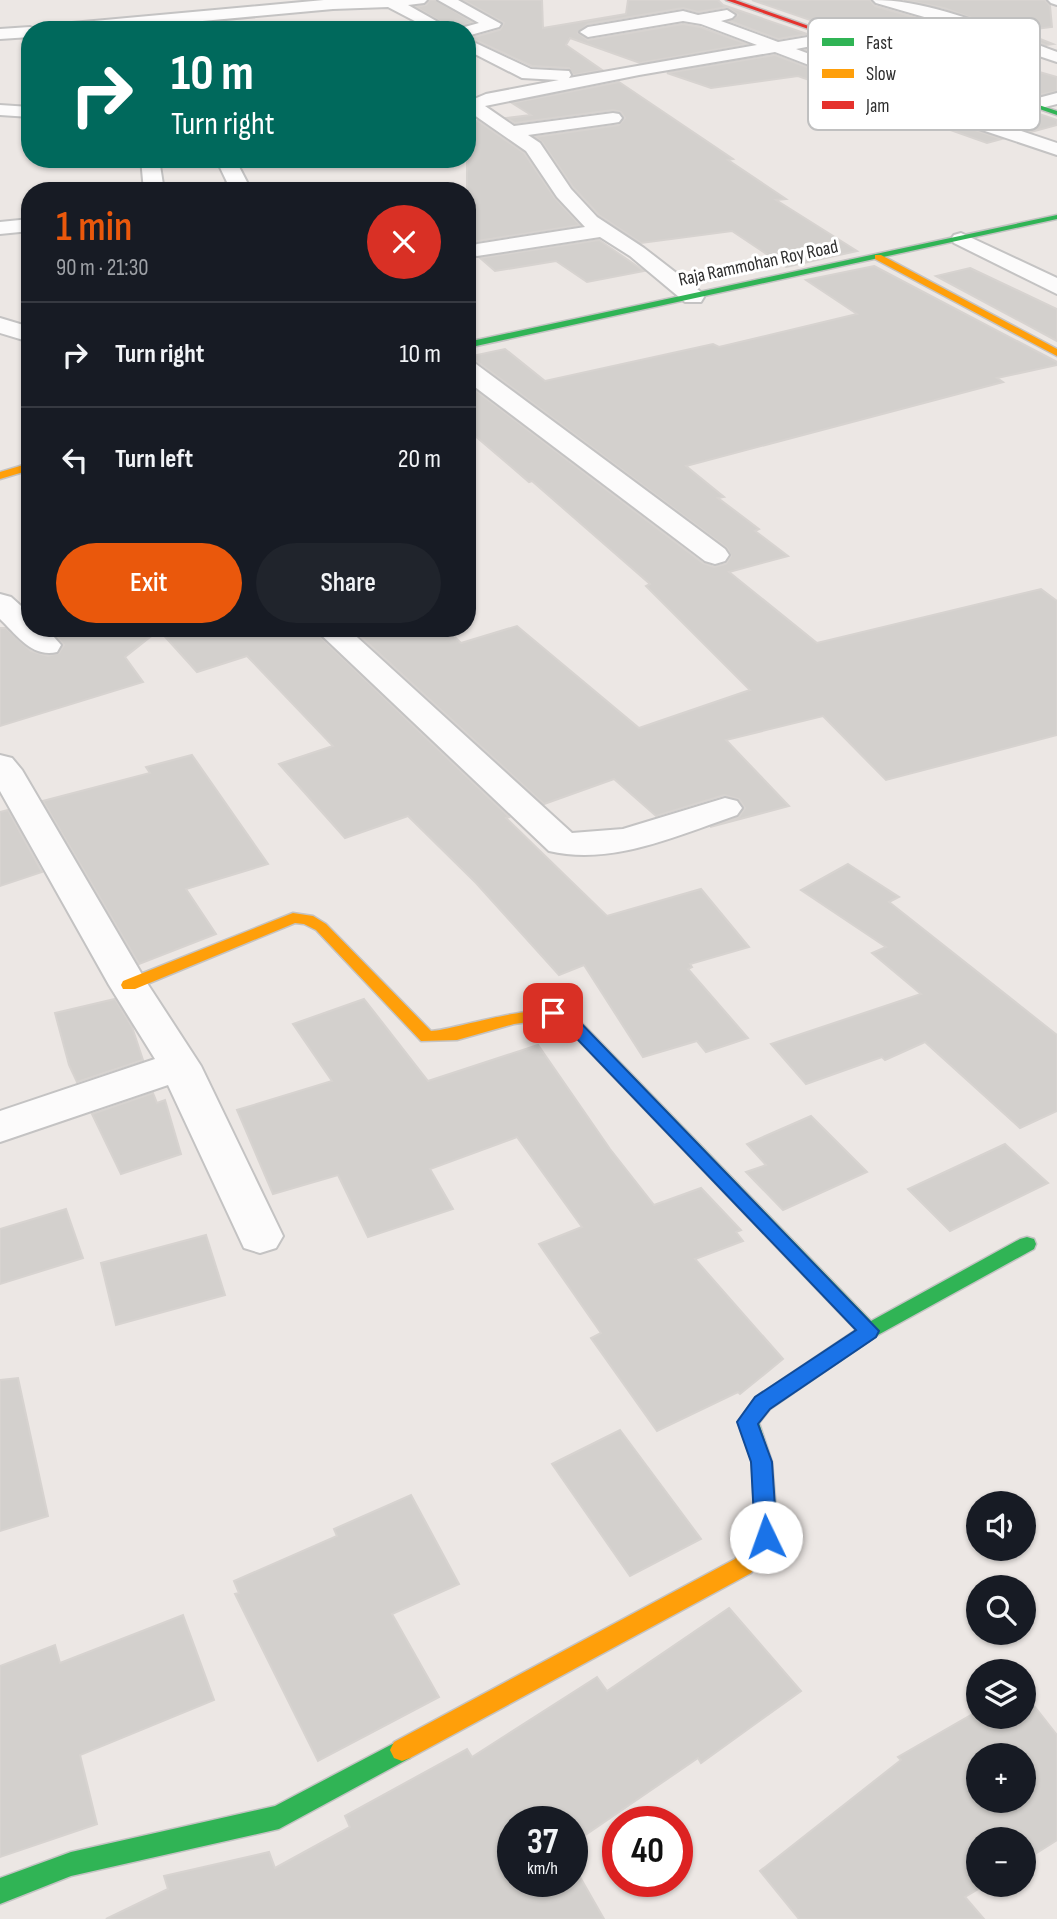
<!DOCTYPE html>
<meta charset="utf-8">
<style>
body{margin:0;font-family:"Sofia Sans Condensed",sans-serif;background:#20242c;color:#f1f3f6;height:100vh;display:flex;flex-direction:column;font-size:26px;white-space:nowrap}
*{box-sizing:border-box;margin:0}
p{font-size:23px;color:#9ea1a6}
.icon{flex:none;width:38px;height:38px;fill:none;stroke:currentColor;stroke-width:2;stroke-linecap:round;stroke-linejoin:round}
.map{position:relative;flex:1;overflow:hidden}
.sheet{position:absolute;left:21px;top:182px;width:455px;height:455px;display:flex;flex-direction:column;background:#171b24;border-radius:28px;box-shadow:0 2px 5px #0004}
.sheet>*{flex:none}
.banner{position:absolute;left:21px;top:21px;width:455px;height:147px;border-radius:28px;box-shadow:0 2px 5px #0004;background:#00695c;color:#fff;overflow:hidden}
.buttons{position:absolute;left:966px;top:1491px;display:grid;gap:14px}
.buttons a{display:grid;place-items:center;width:70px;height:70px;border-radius:50%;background:#171b24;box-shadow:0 2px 5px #0004;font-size:35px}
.speed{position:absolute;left:497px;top:1806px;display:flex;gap:14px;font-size:35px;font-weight:700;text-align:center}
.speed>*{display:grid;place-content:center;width:91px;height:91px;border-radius:50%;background:#171b24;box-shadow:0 2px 5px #0004;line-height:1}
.speed small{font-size:18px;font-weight:400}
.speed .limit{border:10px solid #d22;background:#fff;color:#111}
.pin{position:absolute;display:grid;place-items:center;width:60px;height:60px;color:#fff;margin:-30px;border-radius:14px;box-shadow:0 4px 10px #0006}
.me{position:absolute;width:77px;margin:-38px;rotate:357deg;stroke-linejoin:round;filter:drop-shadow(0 0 5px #0008)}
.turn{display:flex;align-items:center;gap:24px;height:147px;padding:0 35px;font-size:32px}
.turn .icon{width:91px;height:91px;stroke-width:2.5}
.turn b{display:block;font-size:49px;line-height:60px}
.round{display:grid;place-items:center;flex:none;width:74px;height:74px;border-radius:37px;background:#20242c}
.summary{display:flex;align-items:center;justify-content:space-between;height:119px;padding:0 35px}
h1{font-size:42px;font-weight:600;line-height:52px;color:#ea580c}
.button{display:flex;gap:14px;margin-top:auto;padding:14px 35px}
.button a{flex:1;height:80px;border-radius:42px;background:#ea580c;color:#fff;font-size:28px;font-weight:600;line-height:80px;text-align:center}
.button a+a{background:#20242c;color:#f1f3f6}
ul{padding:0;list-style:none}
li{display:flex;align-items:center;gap:21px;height:105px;padding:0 35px;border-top:2px solid #363941}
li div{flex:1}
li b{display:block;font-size:26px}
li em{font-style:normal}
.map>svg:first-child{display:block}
.building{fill:#d3d0cd;stroke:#d7d3d0;stroke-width:2;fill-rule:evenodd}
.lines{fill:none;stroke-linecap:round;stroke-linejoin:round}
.street-casing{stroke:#c4c3c3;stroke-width:4}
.fast-casing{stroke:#c4c3c3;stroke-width:3}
.slow-casing{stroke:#c4c3c3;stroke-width:3}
.jam-casing{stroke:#c4c3c3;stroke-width:3}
.street{fill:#fcfbfb;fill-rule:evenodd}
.fast{fill:#30b455;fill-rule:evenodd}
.slow{fill:#ff9f0a;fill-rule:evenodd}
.jam{fill:#e5322d;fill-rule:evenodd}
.route{fill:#1a73e8;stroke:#114b97;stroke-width:2}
.labels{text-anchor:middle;stroke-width:6;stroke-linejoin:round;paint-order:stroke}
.far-street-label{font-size:19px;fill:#2e2e2e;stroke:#fff}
.key{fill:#fff;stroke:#c0c0c0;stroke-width:2}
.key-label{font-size:19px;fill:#2e2e2e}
</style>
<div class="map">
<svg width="1057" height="1919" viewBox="0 0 1057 1919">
<rect width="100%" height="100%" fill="#ece7e4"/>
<g class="building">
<path d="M430,0H436L472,22L455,30L416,7L426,5Z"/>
<path d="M463,0H542L543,28L626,14L628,0H718L723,5L807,34L778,39L730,21L738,15L727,7L698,12L683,8L588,24L578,33L588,40L683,24L700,27L747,44L640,63L570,38L566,45L602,70L573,75L569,68L532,66L471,38L500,30L504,23Z"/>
<path d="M752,0H870L875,6L941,25L871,41Z"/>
<path d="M904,0H1045L1050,6L1052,27L1020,31L1053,44L1046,45L944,8Z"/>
<path d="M835,44L1057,120V125L1031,132L806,50Z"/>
<path d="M775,55L954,123L1002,139L987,143L798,76L711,88L667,73Z"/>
<path d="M1015,65L1057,77V91L1034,96L972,75Z"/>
<path d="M619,82L733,159L728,160L786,199L776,200L857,251L786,267L732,231L641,243L599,215L573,187L542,142L535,137L619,125L625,118L621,112L613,110L515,123L507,118L531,115L512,103Z"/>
<path d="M478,121L524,153L555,198L580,225L477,241L467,246V122Z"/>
<path d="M599,240L644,271L587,282L556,261L495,271L480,258Z"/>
<path d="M874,266L1057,362V365L997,378L1003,382L686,466L724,497L718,498L759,529L755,531L788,556L729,572L817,643L1041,589L1057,601V735L886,780L823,716L726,740L789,806L710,827L739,817L745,808L739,799L724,795L656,816L614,779L544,804L358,634L381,628H446L461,643L517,626L639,728L750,690L646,586L650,584L532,481L529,482L467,429V384L703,563L714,567L726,564L731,556L727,548L478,362L467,357L505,349L545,381L713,344L719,347L857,314L806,280Z"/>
<path d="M970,268L1057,309V341L936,276Z"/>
<path d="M0,628H6L31,651L48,656L59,653L64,645L50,628H311L509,817L506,818L607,916L701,889L749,947L690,964L692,967L688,969L748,1038L706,1052L697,1041L643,1057L584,965L559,975L476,883L408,816L345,838L279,764L333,746L247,656L197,672L159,630L125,657L143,682L0,726Z"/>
<path d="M192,755L268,864L186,889L216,934L139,964L43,801L150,773L146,767Z"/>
<path d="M8,810L42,872L0,886V812Z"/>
<path d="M848,864L899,897L889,902L1057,1035V1111L1020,1128L925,1042L885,1060L882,1057L806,1084L771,1044L921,994L872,953L886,947L801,890Z"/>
<path d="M115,999L132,1027L143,1060L77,1082L69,1065L55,1013Z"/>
<path d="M364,999L428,1081L538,1045L610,1149L654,1205L701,1188L741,1230L736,1232L743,1241L695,1259L783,1359L740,1394L738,1392L657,1431L591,1338L601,1333L539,1244L582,1227L517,1137L430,1169L453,1209L368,1237L338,1175L273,1194L237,1110L332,1081L293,1024Z"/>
<path d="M153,1093L157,1103L165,1100L181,1154L121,1174L92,1114Z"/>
<path d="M811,1116L867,1172L783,1210L746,1172L766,1165L747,1144Z"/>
<path d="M1005,1144L1048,1183L950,1231L908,1189Z"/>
<path d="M66,1209L83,1258L0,1284V1229Z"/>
<path d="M206,1235L225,1295L116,1325L101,1263Z"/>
<path d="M18,1378L48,1516L0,1531V1380Z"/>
<path d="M620,1430L701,1539L630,1576L552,1464Z"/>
<path d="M411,1495L459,1584L392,1614L439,1697L318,1761L235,1594L239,1593L234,1581L337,1536L334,1529Z"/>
<path d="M729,1608L801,1691L701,1763L698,1758L572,1844V1822H513V1881H572V1863L604,1919H106L168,1889L164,1876L269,1852L275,1868L350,1827L345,1816L467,1749L472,1757L597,1677L607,1691Z"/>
<path d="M183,1615L214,1700L80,1755L97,1824L0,1857V1666L55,1645L60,1663Z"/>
<path d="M1024,1693L1057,1735V1840L1024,1861V1839H978V1885H985L965,1897L984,1919H799L760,1871L901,1760L898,1757L978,1711V1717H1024ZM978,1755H1024V1801H978Z"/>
</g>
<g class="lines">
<defs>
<g id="street">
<path d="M324,0H427L424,3L408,5L452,30H432L388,7L333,9L106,30H42L50,25Z"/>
<path d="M438,0H458L501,24L499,27L467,36V30H460L461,28L479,23Z"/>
<path d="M873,0C935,0 999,31 1057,52V62L1039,56L947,79L941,78L939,74L941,70L1023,50L968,31L869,53L863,51L861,48L863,45L952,25L876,3Z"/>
<path d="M1048,0H1057V5L1051,3Z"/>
<path d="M727,10L735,15L732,18L721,21L778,42L837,32L843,34L845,37L843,40L796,49L967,113L1057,143V155L955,121L775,52L639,75L485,106L514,126L613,113L619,114L622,118L619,122L613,123L528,135L540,143L571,189L597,217L644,248L701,292L704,297L701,302H685L630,256L600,237L477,256L470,254L467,249L477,244L585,227L557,197L526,151L467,110V102L486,94L559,80L522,78L467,50V39L531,69L569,71L571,75L569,78L757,45L701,24L683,21L588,37L580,32L588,27L683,11L698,15Z"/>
<path d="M30,27L36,30H30V37L0,39V29Z"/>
<path d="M1057,93V104L1033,110L1024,105L1027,101Z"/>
<path d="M0,105L30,107V117L0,115Z"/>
<path d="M141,159H159L164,191H144Z"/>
<path d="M216,159H235L248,184C241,194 229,191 218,191L227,182Z"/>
<path d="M30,219V231L0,234V222Z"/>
<path d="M961,233L1057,278V294L954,243L951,239L954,235Z"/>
<path d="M0,318L30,327V342L0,333Z"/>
<path d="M467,362L476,364L725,549L729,555L725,561L715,564L705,561L467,381Z"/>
<path d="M0,594L11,597L30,614V628H46L61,645L57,652C32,658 17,635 0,619Z"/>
<path d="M314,628H347L572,833L623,829L725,798L737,801L742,808L737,815C678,835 613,866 549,851Z"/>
<path d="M0,755L12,758L22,770L147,983L201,1066L283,1236L276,1248L260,1253L244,1248L168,1085L0,1142V1111L155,1059L109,985L0,791Z"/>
</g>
<g id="fast">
<path d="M897,58L1057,111V115L897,60Z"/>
<path d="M1057,215V219L467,348V342Z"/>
<path d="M543,1010L573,1014L871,1321L1020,1239L1027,1237L1034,1239L1036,1244L1034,1249L876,1336L770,1409L759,1423L772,1462L776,1510L773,1517L765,1519L757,1517L754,1510L752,1462L738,1422L756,1397L856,1330L562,1023L537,1019L535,1015Z"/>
<path d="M402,1739L410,1742L414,1750L410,1758L279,1829L71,1876L0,1904V1878L71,1852L275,1806Z"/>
</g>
<g id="slow">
<path d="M875,255H881L1057,349V356L875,259Z"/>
<path d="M30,463V470L0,479V472Z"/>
<path d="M293,913L313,916L326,924L431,1031C454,1030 540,1001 551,1015L543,1020L514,1024L457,1040L421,1041L316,930L304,924L295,923L135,989H123L121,985L123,981Z"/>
<path d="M765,1501L773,1503C786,1532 767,1552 751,1573L410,1758L402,1761L394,1758L390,1750L394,1742L735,1559L755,1534L754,1510L757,1503Z"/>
</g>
<path id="jam" d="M726,0H735L902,59L897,60Z"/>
</defs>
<use href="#street" class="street-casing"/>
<use href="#fast" class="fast-casing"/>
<use href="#slow" class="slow-casing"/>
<use href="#jam" class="jam-casing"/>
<use href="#street" class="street"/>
<use href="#fast" class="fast"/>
<use href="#slow" class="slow"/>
<use href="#jam" class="jam"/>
</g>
<path class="route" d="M553,1007L573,1015L879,1331L876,1337L770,1409L758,1424L772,1462L777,1537L773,1544L766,1547L758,1544L755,1537L751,1462L737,1422L755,1397L856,1330L561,1022L547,1017L545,1013L547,1009Z"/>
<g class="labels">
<g class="far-street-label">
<text transform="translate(758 262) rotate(-12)" y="7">Raja Rammohan Roy Road</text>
</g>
</g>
<rect x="808" y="18" width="232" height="112" rx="10" class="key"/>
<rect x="822" y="38" width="32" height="8" fill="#30b455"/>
<rect x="822" y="69" width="32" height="9" fill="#ff9f0a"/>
<rect x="822" y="101" width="32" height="8" fill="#e5322d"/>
<g class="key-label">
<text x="866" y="49">Fast</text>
<text x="866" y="80">Slow</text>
<text x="866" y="112">Jam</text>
</g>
</svg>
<div class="buttons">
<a><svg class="icon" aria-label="sound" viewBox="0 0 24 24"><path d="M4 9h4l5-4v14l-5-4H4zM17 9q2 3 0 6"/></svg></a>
<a><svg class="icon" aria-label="search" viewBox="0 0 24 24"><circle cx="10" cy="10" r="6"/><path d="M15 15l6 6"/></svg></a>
<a><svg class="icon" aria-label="layers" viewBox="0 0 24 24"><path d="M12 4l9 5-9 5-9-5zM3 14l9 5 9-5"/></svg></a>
<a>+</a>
<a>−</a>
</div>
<div class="speed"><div>37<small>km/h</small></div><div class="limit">40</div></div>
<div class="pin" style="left:553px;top:1013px;background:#d93025"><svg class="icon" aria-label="arrive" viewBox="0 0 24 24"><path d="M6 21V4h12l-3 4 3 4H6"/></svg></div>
<svg class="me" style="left:766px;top:1537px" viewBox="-20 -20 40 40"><circle r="19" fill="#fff"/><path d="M0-13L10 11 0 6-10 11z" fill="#1a73e8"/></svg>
<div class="banner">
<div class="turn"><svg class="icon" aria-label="right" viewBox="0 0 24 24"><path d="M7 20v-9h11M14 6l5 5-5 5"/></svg><div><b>10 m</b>Turn right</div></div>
</div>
<section class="sheet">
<div class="summary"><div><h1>1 min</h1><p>90 m · 21:30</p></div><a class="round" style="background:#d93025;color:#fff"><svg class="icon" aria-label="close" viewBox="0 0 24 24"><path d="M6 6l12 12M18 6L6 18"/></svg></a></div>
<ul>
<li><svg class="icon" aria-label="right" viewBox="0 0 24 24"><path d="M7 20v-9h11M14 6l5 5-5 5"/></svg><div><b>Turn right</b></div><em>10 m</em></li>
<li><svg class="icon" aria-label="left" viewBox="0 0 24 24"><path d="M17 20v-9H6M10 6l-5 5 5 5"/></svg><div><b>Turn left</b></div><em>20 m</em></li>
</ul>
<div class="button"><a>Exit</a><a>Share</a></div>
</section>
</div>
